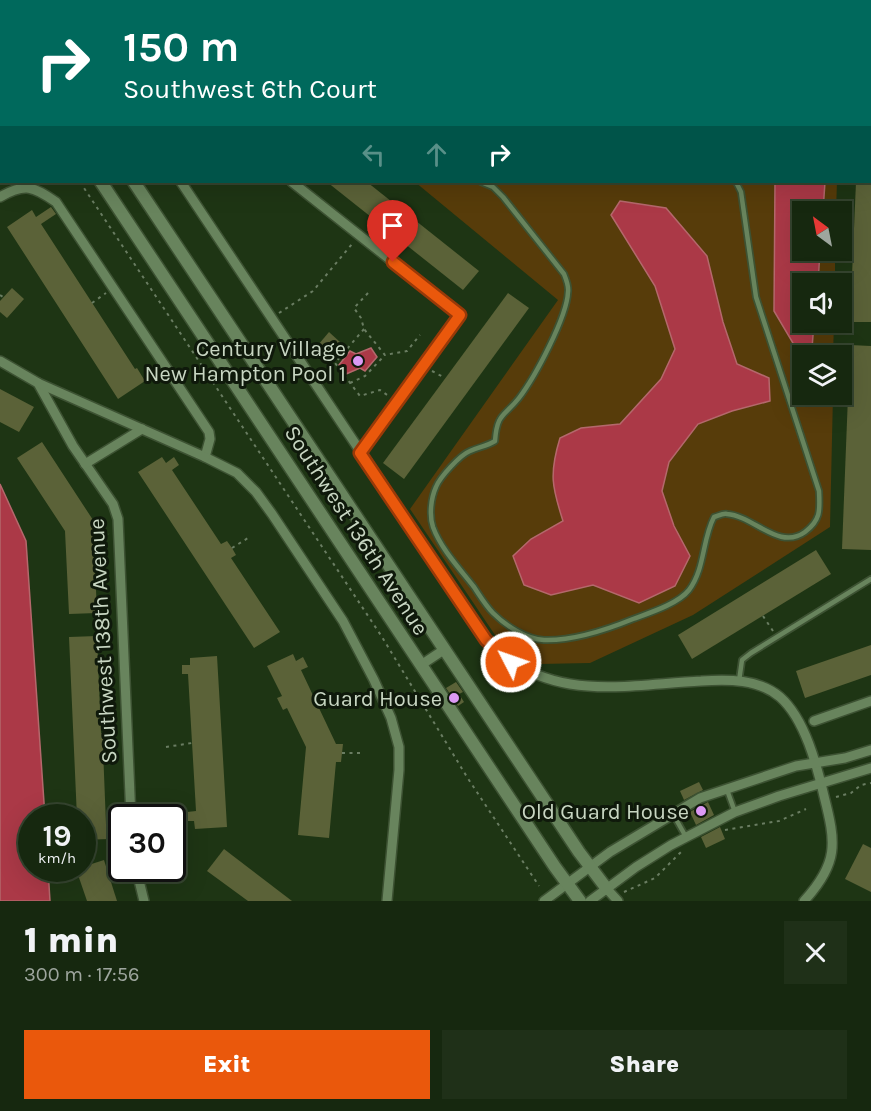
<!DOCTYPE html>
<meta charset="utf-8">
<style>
body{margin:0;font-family:Karla,sans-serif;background:#1f3018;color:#f1f3f6;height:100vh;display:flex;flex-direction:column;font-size:22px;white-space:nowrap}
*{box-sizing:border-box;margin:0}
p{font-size:20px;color:#9ea69e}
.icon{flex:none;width:33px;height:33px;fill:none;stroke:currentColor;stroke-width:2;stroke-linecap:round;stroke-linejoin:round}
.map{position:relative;height:901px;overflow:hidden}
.details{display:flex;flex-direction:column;background:#16280f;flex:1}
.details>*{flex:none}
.top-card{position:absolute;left:0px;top:0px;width:872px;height:183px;box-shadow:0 6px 24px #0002,0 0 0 2px #35442f;background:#00695c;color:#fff;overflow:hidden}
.needle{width:39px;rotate:328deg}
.controls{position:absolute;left:792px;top:201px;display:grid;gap:12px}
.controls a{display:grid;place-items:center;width:60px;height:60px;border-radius:0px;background:#16280f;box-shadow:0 6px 24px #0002,0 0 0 2px #35442f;font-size:30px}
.speed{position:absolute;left:18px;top:804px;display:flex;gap:12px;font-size:30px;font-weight:700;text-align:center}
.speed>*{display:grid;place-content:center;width:78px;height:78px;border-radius:50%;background:#16280f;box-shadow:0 6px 24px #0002,0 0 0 2px #35442f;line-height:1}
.speed small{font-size:15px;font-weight:400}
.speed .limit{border:3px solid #111;border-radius:9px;background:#fff;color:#111}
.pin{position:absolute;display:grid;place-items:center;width:51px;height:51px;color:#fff;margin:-62px -26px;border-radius:50% 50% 50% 0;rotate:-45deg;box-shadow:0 0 6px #0007}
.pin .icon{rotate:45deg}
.me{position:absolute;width:66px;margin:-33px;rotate:311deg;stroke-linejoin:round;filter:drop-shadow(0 0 4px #0008)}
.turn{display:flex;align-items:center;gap:21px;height:126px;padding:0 24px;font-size:27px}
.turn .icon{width:78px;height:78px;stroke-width:2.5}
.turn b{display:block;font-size:42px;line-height:51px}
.lanes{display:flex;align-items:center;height:57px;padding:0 24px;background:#0003;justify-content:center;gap:30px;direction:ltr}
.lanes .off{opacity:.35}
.round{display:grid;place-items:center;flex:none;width:63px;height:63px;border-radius:0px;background:#1f3018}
.summary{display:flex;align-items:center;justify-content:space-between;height:102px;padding:0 24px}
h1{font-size:36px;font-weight:800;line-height:45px}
.action{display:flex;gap:12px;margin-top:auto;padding:12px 24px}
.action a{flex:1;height:69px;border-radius:0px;background:#ea580c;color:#fff;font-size:24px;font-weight:800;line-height:69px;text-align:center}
.action a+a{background:#1f3018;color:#f1f3f6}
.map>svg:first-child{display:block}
.green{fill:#573c0a}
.water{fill:#ab3947;stroke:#b4686c;stroke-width:1.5}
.building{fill:#5b6238}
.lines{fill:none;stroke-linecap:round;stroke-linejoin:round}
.service-casing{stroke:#3d5233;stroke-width:8}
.minor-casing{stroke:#3d5233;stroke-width:12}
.tertiary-casing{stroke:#3d5233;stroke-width:15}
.path{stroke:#6a7d62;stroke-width:2;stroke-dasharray:3 4.5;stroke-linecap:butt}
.service{stroke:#68845d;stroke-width:4.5}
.minor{stroke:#68845d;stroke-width:9}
.tertiary{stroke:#68845d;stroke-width:12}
.route-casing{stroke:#983908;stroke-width:15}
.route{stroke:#ea580c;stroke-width:10}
.poi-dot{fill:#dc99f4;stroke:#0f190b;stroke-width:2}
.labels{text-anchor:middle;stroke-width:6;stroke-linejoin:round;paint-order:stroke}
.poi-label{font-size:22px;fill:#c8d6c2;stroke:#0f190b;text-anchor:end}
.street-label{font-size:22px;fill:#c8d6c2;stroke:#0f190b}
</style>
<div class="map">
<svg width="871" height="901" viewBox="0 0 871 901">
<rect width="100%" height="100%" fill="#1e3514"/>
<g class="green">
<path d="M244,0H871V124L870,2Z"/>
<path d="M415,182H837L836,211L802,212V250L835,251V283L802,284V322L834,323L833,355L802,356V394L833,395L830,527L693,615L590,663L539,664L495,635L410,509L558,300Z"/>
</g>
<g class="water">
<path d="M306,0H463L464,1L307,2Z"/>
<path d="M775,182H825L823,211L802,212V250L820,251L818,283L802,284V322L814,323L812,348L797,350L774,311Z"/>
<path d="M620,201L666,208L707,256L723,322L737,364L769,378L770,401L732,411L698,424L669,462L662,491L674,526L690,556L675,586L639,603L593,585L551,595L524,585L513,556L531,539L563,521C552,487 549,474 560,438L581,428L620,424L661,379L675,349L655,286L611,215Z"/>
<path d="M371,348L377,357L365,371L360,368L346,374L339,365L350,351L356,354Z"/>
<path d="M0,484L26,541L45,817L32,818V868L48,869L50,901H0Z"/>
</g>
<g class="building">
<path d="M327,182H367L479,271L463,290Z"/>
<path d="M856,182H871V322H850Z"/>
<path d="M51,207L56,214L41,224L135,369L137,368L145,381L118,399L7,227L32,210L36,217Z"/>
<path d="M12,288L24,299L7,318L0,312V301Z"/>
<path d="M508,293L529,308L404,479L383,463Z"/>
<path d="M329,332L341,343L325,362L313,351Z"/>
<path d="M850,345L871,346V550L842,549Z"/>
<path d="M0,389L34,407L19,432L0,422Z"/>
<path d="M42,442L93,520L97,613L69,614L65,531L17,458Z"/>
<path d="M162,457L166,463L174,457L179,465L172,470L221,544L227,541L232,548L236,555L231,558L280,632L254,648L138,472Z"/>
<path d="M816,550L831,574L692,659L678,635Z"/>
<path d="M97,636L101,733H110L111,748L103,749L106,824H114L115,833H108L109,839L82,840V818H77L69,637Z"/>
<path d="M871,645V675L805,698L796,671Z"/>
<path d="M293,654L296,661L303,657L308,667L301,670L336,744H343L341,762H336L329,838L298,835L306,747L287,708L283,710L277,698L282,696L267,666Z"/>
<path d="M217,656L227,827L195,829L194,821H188L187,812L196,811L188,674H182V665H190V658Z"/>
<path d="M456,682L463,692L459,694L464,702L458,706L446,688Z"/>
<path d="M699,782L703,790L684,800L680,791Z"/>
<path d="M708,802L714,815L696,825L690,812Z"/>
<path d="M720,827L725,839L706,848L701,837Z"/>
<path d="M863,844L871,848V892L845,879Z"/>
<path d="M224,849L292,901H248L207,871Z"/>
<path d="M104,860L117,901H87L76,869Z"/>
</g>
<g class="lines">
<defs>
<g id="service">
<path d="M264,0L265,2"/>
<path d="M870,17L871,16"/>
<path d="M481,182L493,187L503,197L564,274C566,279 569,286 568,292C567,317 535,377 519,398C504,417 497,413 495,441C487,446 479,447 470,451C460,455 440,477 436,487C431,498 429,515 433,527C441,549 460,569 474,587C480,596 486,606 493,613C506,626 526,639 544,640C574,641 606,630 633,619C649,613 678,604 689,590C705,569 702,540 714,517C718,516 723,513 727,514C754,516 779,551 805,532C821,520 820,510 819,491L756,297L741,192L736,182"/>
<path d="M739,681L742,660L751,653L871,579"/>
<path d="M727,790L735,812"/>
<path d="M673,814L686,837"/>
</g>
<g id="minor">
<path d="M62,0L63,2"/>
<path d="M149,0L150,2"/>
<path d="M181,182L486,640C549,704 621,685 701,681C728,679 759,679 780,697C805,719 817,766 824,796C836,843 839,863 804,901"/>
<path d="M292,182L460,315L360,453"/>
<path d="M0,197C25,183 33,186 56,202L209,432L210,439L205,457L237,473L256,492L272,514L343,621L374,680L391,718L399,747V770L387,901"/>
<path d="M0,361L38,383L73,446L113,504L118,519L131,818"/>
<path d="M38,383L205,457"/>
<path d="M85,464L142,429"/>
<path d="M421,665L445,649"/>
<path d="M814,721L871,701"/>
<path d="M136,868L144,901"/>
<path d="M607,889L618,901"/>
<path d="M544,901L610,852L700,798L796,766L845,758L871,750"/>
<path d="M590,901L636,867L671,845L735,812L779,796L871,768"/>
</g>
<g id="tertiary">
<path d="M14,0L15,2"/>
<path d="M0,30L2,32"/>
<path d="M101,182L555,867L580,901"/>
<path d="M134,182L579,852L607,889"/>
</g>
</defs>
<use href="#service" class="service-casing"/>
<use href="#minor" class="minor-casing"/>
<use href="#tertiary" class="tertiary-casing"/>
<g class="path">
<path d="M0,61L2,63"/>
<path d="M80,182L382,637L467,777L539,886"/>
<path d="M368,231L376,221"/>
<path d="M368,293L354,308L361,318L364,329L385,355L407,351L420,335"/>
<path d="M0,295L3,297"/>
<path d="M92,303L106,293"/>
<path d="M279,313L313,291L352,244"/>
<path d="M364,329L335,363L360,396L380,390L390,397"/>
<path d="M334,351L341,356"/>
<path d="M432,371L445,378"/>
<path d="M350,383L365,376L385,355"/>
<path d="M94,532L109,534"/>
<path d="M232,548L248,538"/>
<path d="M763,616L773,631"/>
<path d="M166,747L192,743"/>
<path d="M342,753H360"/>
<path d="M836,797L851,793L861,785L871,783"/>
<path d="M725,830L779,821L806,809"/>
<path d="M624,892L655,878L682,851"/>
</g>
<use href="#service" class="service"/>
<use href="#minor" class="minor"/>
<use href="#tertiary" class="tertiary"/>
</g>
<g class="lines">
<defs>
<path id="route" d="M393,262L460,315L360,453L486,640L511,662"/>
</defs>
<use href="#route" class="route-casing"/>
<use href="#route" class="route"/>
</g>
<g class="poi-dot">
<circle cx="358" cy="361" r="6"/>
<circle cx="454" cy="698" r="6"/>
<circle cx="701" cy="811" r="6"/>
</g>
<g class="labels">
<g class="poi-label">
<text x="346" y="356">Century Village<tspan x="346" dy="25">New Hampton Pool 1</tspan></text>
<text x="442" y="706">Guard House</text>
<text x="689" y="819">Old Guard House</text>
</g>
<g class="street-label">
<text transform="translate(357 530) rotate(57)" y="8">Southwest 136th Avenue</text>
<text transform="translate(102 641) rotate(-93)" y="8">Southwest 138th Avenue</text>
</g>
</g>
</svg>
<div class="controls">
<a><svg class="needle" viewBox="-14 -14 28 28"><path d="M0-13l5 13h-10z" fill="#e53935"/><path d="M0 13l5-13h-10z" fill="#9ea69e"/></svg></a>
<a><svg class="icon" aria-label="sound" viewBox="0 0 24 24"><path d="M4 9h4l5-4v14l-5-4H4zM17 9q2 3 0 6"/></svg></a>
<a><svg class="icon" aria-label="layers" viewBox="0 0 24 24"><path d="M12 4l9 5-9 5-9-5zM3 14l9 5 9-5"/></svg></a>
</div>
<div class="speed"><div>19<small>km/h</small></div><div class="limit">30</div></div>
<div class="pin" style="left:393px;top:262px;background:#d93025"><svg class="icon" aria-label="arrive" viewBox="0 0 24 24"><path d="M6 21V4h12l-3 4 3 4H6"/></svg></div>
<svg class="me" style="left:511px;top:662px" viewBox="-20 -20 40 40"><circle r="17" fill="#ea580c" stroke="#fff" stroke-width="3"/><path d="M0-11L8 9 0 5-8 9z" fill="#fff"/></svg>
<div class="top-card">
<div class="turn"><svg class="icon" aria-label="right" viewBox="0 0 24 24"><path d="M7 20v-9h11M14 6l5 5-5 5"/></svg><div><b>150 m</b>Southwest 6th Court</div></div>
<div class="lanes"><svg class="icon off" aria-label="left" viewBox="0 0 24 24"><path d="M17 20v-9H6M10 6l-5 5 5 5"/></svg><svg class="icon off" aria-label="ahead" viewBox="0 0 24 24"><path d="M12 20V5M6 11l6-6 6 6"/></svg><svg class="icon" aria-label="right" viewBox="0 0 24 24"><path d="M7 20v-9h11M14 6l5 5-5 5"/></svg></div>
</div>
</div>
<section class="details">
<div class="summary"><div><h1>1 min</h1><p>300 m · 17:56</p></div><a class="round"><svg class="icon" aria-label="close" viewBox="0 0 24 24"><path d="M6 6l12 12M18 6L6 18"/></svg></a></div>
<div class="action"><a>Exit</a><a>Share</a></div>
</section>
